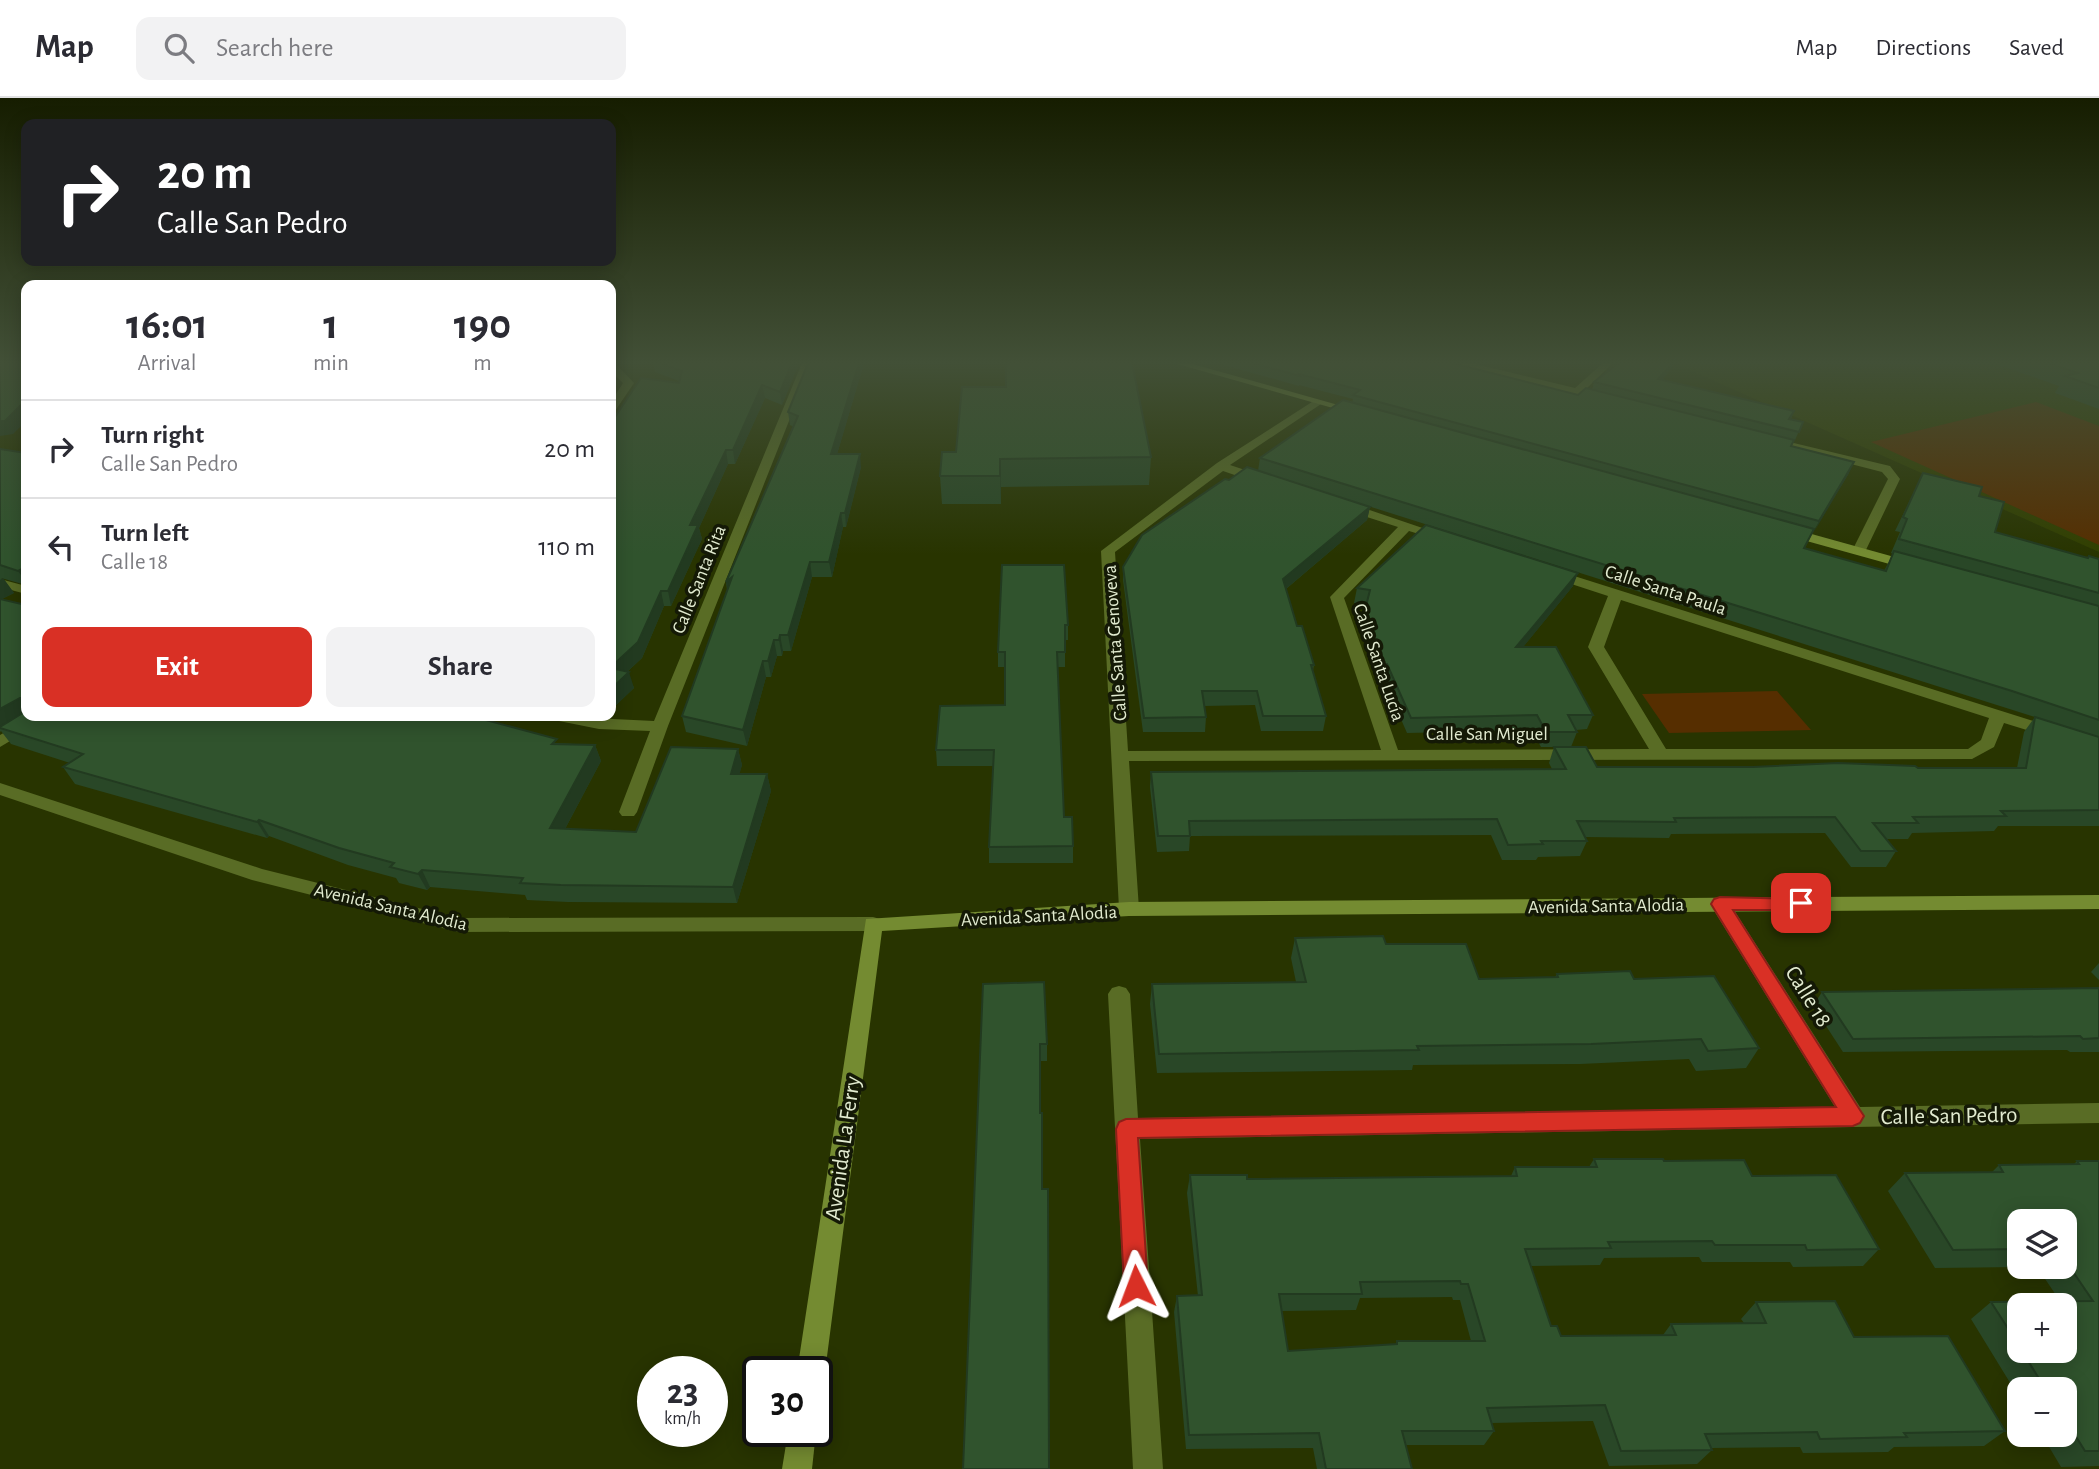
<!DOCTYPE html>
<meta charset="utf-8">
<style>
body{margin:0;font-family:"Alegreya Sans",sans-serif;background:#f2f2f3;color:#2b2b33;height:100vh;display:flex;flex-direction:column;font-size:26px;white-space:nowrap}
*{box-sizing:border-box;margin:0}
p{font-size:23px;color:#7c7c81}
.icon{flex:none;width:38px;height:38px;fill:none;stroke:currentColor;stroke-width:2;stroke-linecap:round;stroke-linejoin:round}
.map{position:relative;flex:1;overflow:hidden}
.details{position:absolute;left:21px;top:182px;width:595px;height:441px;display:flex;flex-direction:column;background:#fff;border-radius:14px;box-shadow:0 4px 18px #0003}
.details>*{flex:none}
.hud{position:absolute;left:21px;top:21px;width:595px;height:147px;border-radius:14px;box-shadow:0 4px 18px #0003;background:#202124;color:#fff;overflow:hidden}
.buttons{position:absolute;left:2007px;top:1111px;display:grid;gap:14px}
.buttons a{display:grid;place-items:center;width:70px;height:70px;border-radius:14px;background:#fff;box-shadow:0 4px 18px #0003;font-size:35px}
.speed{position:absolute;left:637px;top:1258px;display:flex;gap:14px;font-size:35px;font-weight:700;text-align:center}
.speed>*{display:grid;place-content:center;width:91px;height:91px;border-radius:50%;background:#fff;box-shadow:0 4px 18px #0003;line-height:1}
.speed small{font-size:18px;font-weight:400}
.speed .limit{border:4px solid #111;border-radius:10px;background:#fff;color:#111}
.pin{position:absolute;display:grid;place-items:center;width:60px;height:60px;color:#fff;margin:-30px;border-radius:14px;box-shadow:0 4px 10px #0006}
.me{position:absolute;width:77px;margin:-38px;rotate:357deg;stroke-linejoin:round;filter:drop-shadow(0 0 5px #0008)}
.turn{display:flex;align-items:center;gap:24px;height:147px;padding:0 21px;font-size:32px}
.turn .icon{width:91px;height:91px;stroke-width:2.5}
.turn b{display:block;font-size:49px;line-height:60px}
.eta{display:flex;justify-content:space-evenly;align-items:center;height:119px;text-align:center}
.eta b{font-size:42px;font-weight:600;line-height:49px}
.primary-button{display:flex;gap:14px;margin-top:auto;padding:14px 21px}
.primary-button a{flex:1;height:80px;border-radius:14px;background:#d93025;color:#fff;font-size:28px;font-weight:600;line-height:80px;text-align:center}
.primary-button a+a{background:#f2f2f3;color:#2b2b33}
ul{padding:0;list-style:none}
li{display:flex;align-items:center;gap:21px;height:98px;padding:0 21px;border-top:2px solid #e1e1e2}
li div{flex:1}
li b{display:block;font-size:26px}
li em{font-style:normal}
header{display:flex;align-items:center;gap:42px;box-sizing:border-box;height:98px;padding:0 35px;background:#fff;border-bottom:2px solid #e1e1e2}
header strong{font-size:33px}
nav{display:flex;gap:38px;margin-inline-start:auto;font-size:24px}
.search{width:490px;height:63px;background:#f2f2f3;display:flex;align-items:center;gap:18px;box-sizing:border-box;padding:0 24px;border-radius:14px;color:#7c7c81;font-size:26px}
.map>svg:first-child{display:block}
.built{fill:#313f00}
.green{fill:#562e00}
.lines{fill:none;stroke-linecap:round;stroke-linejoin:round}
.street{fill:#596c25;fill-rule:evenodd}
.secondary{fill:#748b31;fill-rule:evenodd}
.wall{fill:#294727;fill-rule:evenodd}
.shaded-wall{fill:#223a20}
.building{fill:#30532d;stroke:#223a20;stroke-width:2;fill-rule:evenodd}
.route{fill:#d93025;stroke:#8d1f18;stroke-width:2}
.labels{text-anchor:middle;stroke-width:7;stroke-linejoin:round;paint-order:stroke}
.street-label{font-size:19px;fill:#e2ebd0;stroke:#141906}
.near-street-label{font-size:23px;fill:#e2ebd0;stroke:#141906}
</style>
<header>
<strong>Map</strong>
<div class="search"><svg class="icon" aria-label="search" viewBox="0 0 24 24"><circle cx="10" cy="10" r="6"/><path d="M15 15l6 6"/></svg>Search here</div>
<nav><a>Map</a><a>Directions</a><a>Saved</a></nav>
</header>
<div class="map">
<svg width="2099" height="1371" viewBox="0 0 2099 1371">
<rect width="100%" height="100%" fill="#283400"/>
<path class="built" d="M1674,265H2099V454Z"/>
<g class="green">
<path d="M2036,304L2099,328V447L1871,344Z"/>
<path d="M1777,593L1811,632L1669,635L1642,596Z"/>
</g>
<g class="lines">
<g class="street">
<path d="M611,265H615L634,285L615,313L611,314V304L623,285L611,273Z"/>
<path d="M802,265H812L668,628L637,714L634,718H622L619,714L650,633L599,631L554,622L552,618L654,623Z"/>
<path d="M1455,265H1471L1575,290L1603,265H1613L1585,292L1607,298L1608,300L1603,303Z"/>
<path d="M1315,302L1324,304L1230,367L1266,379V385H1258L1223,373L1115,454L1128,653L1381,652L1330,499L1398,429L1342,411L1340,408L1346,404L1449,439L1442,443L1409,433L1344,500L1398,652L1649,651L1588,549L1608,498L1547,478V472L1552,471L2055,630L2057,634L2049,639L2004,625L1994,649L1972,661L1129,663L1139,811L1136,816L1129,818L1122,816L1119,811L1101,453L1217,365ZM1621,502L1989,620L1981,642L1968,651H1666L1604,549Z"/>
<path d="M1769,339L1890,368L1900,381L1864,456H1854L1852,453L1888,381L1882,374L1765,344V340Z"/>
<path d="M0,481L26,488V496L0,489Z"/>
<path d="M33,618H52L0,649V637Z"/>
<path d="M0,685L262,771L458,820L873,819L880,821L883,826L880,831L873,833L458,834L252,782L0,697Z"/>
<path d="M1720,799L1727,801L1860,1009L2099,1005V1025L1140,1041L1163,1371H1133L1108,896L1112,890L1119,888L1126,890L1130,896L1138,1020L1835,1009L1710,806L1713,801Z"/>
</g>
<g class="secondary">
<path d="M1174,265H1189L1363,314L1354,316Z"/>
<path d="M1790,430L1916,465L1918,468L1911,472L1785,437L1783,434Z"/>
<path d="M2099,797V811L1129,818L882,833L825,1274L821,1284L817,1285V1274H797L866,821L1129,804Z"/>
<path d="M788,1334H816L812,1371H782Z"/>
</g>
</g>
<g class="wall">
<path d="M653,265H799L782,307L765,300L735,366H728L699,430L702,441L671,508H664L642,560L627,574L634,590L611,612V325L679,285V283L655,274Z"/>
<path d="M864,265L837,356L861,369L846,429H843L832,479H812L791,553H783L782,558H777L771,579H766L747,648L686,634L682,618L727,492L726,484L794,329L790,327L788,314Z"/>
<path d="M1217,265H1452L1578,297L1592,292L1594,284L1672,270L1662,282L1794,313L1791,321L1803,324L1795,342L1696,318L1791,348L1849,375L1813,434L1805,450L1884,473L1893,456L1891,455L1900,434L1895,433L1923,375L1979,398L1995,434L2088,460L2089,458L2099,461V728H1998L1994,733L1912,735L1908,741H1886L1896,753L1886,769H1851L1825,735L1671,736L1669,740L1585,739L1587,743L1580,758L1538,759L1536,762H1502L1491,737L1190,738L1189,753L1157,754L1150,689L1151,674L1552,671L1549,665L1554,649L1597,669L2017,670L2024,634L2035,619L1327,395L1370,409L1367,422L1286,491L1297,528L1314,567L1313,573L1326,618L1323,633H1261L1255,607L1204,608L1206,619L1205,634H1143L1123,482V469L1229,382L1258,373L1260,360L1352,305L1353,301L1299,287V288Z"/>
<path d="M1993,265H2099V311L2055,295L2059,288Z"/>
<path d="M0,351L26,355V487L1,480H3L14,495L2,501L26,507V618L595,647L601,663L565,731L636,734L738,651L742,667L739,676H767L771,693L737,805L568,804L527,802L525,797L430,789L427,792L399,785L396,780L348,767L269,738L267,740L75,686L63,669L70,665L11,646L1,633L0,634Z"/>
<path d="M942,354L1151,359L1149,387L1001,389V406H942L940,378Z"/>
<path d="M1002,467L1068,527V542H1065V569H1058L1064,719L1073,748V765H989V749L993,668H937L936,652L1005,607V569H998V554Z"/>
<path d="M1573,488L1523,549L1593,617L1587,631L1576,632L1577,634L1571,649H1541L1532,632L1407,635L1383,580H1380L1361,530L1366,507L1354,505L1357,490Z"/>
<path d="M1295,840L1386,846L1479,881L1555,879L1557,876L1634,881L1759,950L1746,970L1696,973L1689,961L1580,966L1413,967L1412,972L1157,975L1150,906L1152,886L1296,884L1291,860Z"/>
<path d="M2099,865V882L2091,874Z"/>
<path d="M983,886L1047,946V963H1040V1015L1042,1091Z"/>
<path d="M2099,890V954H2070L2067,952L1843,954L1813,908L1822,894Z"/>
<path d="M1594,1061L1664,1063L1752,1078L1879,1151L1863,1168L1793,1169L1790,1164H1702L1699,1159L1604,1160L1600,1167L1531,1168L1551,1228L1561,1238L1663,1237L1671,1226L1744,1225L1741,1221L1756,1204L1854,1239L2005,1333L1984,1348L1894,1349L1888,1354L1803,1355L1800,1349L1711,1350L1712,1352L1697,1366L1609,1368L1593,1323L1491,1325L1494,1333L1484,1347H1406L1412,1371H1317L1313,1350L1186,1351L1174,1214L1177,1198H1198L1187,1095L1190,1077L1247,1081L1511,1078L1515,1069H1589ZM1452,1199L1453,1202H1460L1471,1243H1397L1395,1247L1288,1253L1282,1213L1356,1212L1360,1200Z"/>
<path d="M2077,1063H2099V1368L2061,1369L2042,1337H2065V1292H2020V1301L1971,1221L1991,1204L2060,1203L2037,1169H2065V1124H2020V1169L1935,1170L1888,1093L1905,1075L1992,1074L1999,1067L2074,1066ZM2020,1208L2065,1253H2020Z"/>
</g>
<g class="shaded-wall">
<path d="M792,265H799L782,307L780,294Z"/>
<path d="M859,265H864L833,370L831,356Z"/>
<path d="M1673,265H1674L1672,270L1656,289L1658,281Z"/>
<path d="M762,287L765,300L735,366L733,352Z"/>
<path d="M26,302V323L13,336L0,338V323Z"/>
<path d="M726,352L728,366L699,430L702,441L671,508L668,493L690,427Z"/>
<path d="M860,356L861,369L846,429L845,415Z"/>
<path d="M1000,361L1001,389V406L1000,378Z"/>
<path d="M1854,364L1849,375L1814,434L1819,423Z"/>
<path d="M1370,409L1367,422L1281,495L1283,481Z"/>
<path d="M841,415L843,429L832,479L829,464Z"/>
<path d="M810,464L812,479L791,553L788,537Z"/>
<path d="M26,469V484L18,473Z"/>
<path d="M1578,475L1573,488L1511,564L1516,549Z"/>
<path d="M732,479L729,499L726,484Z"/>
<path d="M3,480L14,495L0,502V482Z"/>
<path d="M661,493L664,508L642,560L615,585L611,569Z"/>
<path d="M780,537L783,553L782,558L779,542Z"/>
<path d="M774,542L777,558L771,579L768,563Z"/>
<path d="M763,563L766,579L747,648L743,632Z"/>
<path d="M629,574L634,590L611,612V591Z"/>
<path d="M20,600L26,608V618L0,630V611Z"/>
<path d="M595,647L601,663L557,746L550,730Z"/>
<path d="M738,651L742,667L735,692L731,676Z"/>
<path d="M767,676L771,693L737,805L733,789Z"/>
<path d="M259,722L269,738L267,740L257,724Z"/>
<path d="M422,772L430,789L427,792L418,776Z"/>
</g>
<g class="building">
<path d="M0,265H26V302L5,323H0Z"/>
<path d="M660,265H792L780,294L762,287L733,352H726L690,427H698L668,493H661L638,544L611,569V325L641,280L679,285L682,273Z"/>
<path d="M808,265H859L831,356H860L845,415H841L829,464H810L788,537H780L779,542H774L768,563H763L743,632L682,618L732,479L726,484L798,318L788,314Z"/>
<path d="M1006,265H1132L1151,359L1000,361V378H940L942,354H956L962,289H1006Z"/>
<path d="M1252,265H1452L1578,297L1586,290L1794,342L1791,348L1854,364L1819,423L1353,297L1360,292L1299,276L1300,278Z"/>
<path d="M1619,265H1673L1658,281L1794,313L1789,321L1803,324L1799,334L1594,284Z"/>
<path d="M2049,265H2099V290L2065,278L2078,275Z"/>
<path d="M1343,302L1814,431L1804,450L1886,473L1894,453L2099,508V622L2012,593L1260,360Z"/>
<path d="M0,351L26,355V469L18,473L0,467Z"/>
<path d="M1247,369L1370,409L1283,481L1297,528H1302L1314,567H1311L1326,618H1263L1257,593H1202L1206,619L1144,620L1123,469L1142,437L1225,381L1229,382Z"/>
<path d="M1923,375L1982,389L1979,398L2004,404L1995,434L2088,460L2089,458L2099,461V495L1899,441L1907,421L1903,419Z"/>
<path d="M1426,427L1578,475L1516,549H1556L1593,617H1568L1577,634H1546L1537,617L1411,620L1387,566H1384L1364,516L1370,492L1357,490Z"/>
<path d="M1002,467H1064L1068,527H1065V554H1057L1064,719H1072L1073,748L989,749L994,652H936L940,608L1005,607V554H998Z"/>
<path d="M0,501L26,507V600H20L0,611Z"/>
<path d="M611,570L629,574L611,591Z"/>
<path d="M26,613V618H471L557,641L552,646L595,647L550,730L636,734L671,649L738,651L731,676H767L733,789L561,787L520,785L523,780L422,772L418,776L390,769L394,765L339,750L259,722L257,724L63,669L83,656L0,630V629Z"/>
<path d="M2035,619L2099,639V712L2001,713L2006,718L1913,719L1918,725H1873L1896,753H1861L1835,719L1674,720L1676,724L1577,723L1587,743H1541L1543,746L1508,747L1497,721L1189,723L1190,738H1158L1151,674L1566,671L1554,649H1586L1597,669H1753L1838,665L1915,668L1918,670H2026Z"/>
<path d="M1383,838L1386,846H1466L1479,881L1558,879L1557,876L1630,873L1634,881L1714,878L1759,950L1708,953L1701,941L1591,946L1417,948L1419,952L1159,956L1152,886L1306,884L1295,840Z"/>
<path d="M1044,884L1047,946H1040V1015H1042V1091H1048L1049,1371H963L983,886Z"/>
<path d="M2099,890V940L2083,941L2080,938L1853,941L1822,894Z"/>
<path d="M1594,1061H1663L1664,1063L1744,1062L1752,1078L1836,1077L1879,1151L1807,1152L1805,1147H1715L1712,1143L1608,1144L1611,1150L1525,1151L1551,1228H1557L1561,1238L1676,1237L1671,1226L1766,1225L1756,1204L1835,1203L1854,1239L1948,1238L2005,1333L1904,1335L1907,1339L1820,1341L1817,1334L1705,1336L1712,1352L1621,1353L1605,1307L1487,1310L1494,1333H1402L1412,1371H1326L1319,1335L1189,1337L1177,1198L1202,1197L1190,1077H1247V1081L1517,1078L1515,1069H1597ZM1460,1183L1461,1186H1468L1485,1243H1397V1246L1288,1253L1279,1196H1362L1360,1184Z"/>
<path d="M2077,1063H2099V1353H2085L2065,1321V1292H2046L2022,1253H2065V1208H2020V1249L1991,1204L2093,1203L2065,1162V1124H2020V1151L1953,1152L1905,1075L2003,1074L1999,1067L2079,1066Z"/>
</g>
<linearGradient id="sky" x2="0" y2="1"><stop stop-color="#161d00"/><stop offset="0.58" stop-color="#425037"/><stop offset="1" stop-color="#425037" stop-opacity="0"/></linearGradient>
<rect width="2099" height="457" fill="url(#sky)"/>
<path class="route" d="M1720,799L1807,801L1810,805L1807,810L1801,812H1733L1860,1012L1864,1018L1860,1025L1853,1028L1138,1040L1148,1188L1145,1196L1136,1200L1128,1196L1124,1188L1116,1031L1119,1024L1126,1021L1836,1009L1711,806L1714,801Z"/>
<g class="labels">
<g class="street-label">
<text transform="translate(698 481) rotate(-68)" y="7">Calle Santa Rita</text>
<text transform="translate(1666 491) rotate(18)" y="7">Calle Santa Paula</text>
<text transform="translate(1114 545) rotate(-94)" y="7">Calle Santa Genoveva</text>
<text transform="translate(1380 564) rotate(71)" y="7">Calle Santa Lucía</text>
<text x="1487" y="642">Calle San Miguel</text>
<text transform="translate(1606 807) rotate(-1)" y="7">Avenida Santa Alodia</text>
<text transform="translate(391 808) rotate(13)" y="7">Avenida Santa Alodia</text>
<text transform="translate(1039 817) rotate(-3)" y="7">Avenida Santa Alodia</text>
</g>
<g class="near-street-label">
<text transform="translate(1809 898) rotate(58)" y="8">Calle 18</text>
<text transform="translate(1949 1017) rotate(-1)" y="8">Calle San Pedro</text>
<text transform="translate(842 1050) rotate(-82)" y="8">Avenida La Ferry</text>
</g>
</g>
</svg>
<div class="buttons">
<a><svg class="icon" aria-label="layers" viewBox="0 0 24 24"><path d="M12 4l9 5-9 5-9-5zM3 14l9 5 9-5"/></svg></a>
<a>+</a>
<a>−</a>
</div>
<div class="speed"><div>23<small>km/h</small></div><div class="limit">30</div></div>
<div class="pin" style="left:1801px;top:805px;background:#d93025"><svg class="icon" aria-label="arrive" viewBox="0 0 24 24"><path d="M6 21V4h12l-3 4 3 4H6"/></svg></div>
<svg class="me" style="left:1136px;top:1188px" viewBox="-20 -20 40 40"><path d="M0-17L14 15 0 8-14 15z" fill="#d93025" stroke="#fff" stroke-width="4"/></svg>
<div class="hud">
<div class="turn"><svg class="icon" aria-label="right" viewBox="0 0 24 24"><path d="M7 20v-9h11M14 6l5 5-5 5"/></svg><div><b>20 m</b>Calle San Pedro</div></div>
</div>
<section class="details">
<div class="eta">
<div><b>16:01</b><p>Arrival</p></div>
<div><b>1</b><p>min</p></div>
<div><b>190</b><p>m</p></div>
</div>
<ul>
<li><svg class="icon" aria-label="right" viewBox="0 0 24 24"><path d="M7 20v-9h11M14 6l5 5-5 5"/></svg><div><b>Turn right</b><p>Calle San Pedro</p></div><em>20 m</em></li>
<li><svg class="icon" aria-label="left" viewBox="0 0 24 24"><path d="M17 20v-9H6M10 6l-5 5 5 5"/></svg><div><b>Turn left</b><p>Calle 18</p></div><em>110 m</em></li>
</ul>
<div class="primary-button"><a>Exit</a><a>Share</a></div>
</section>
</div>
